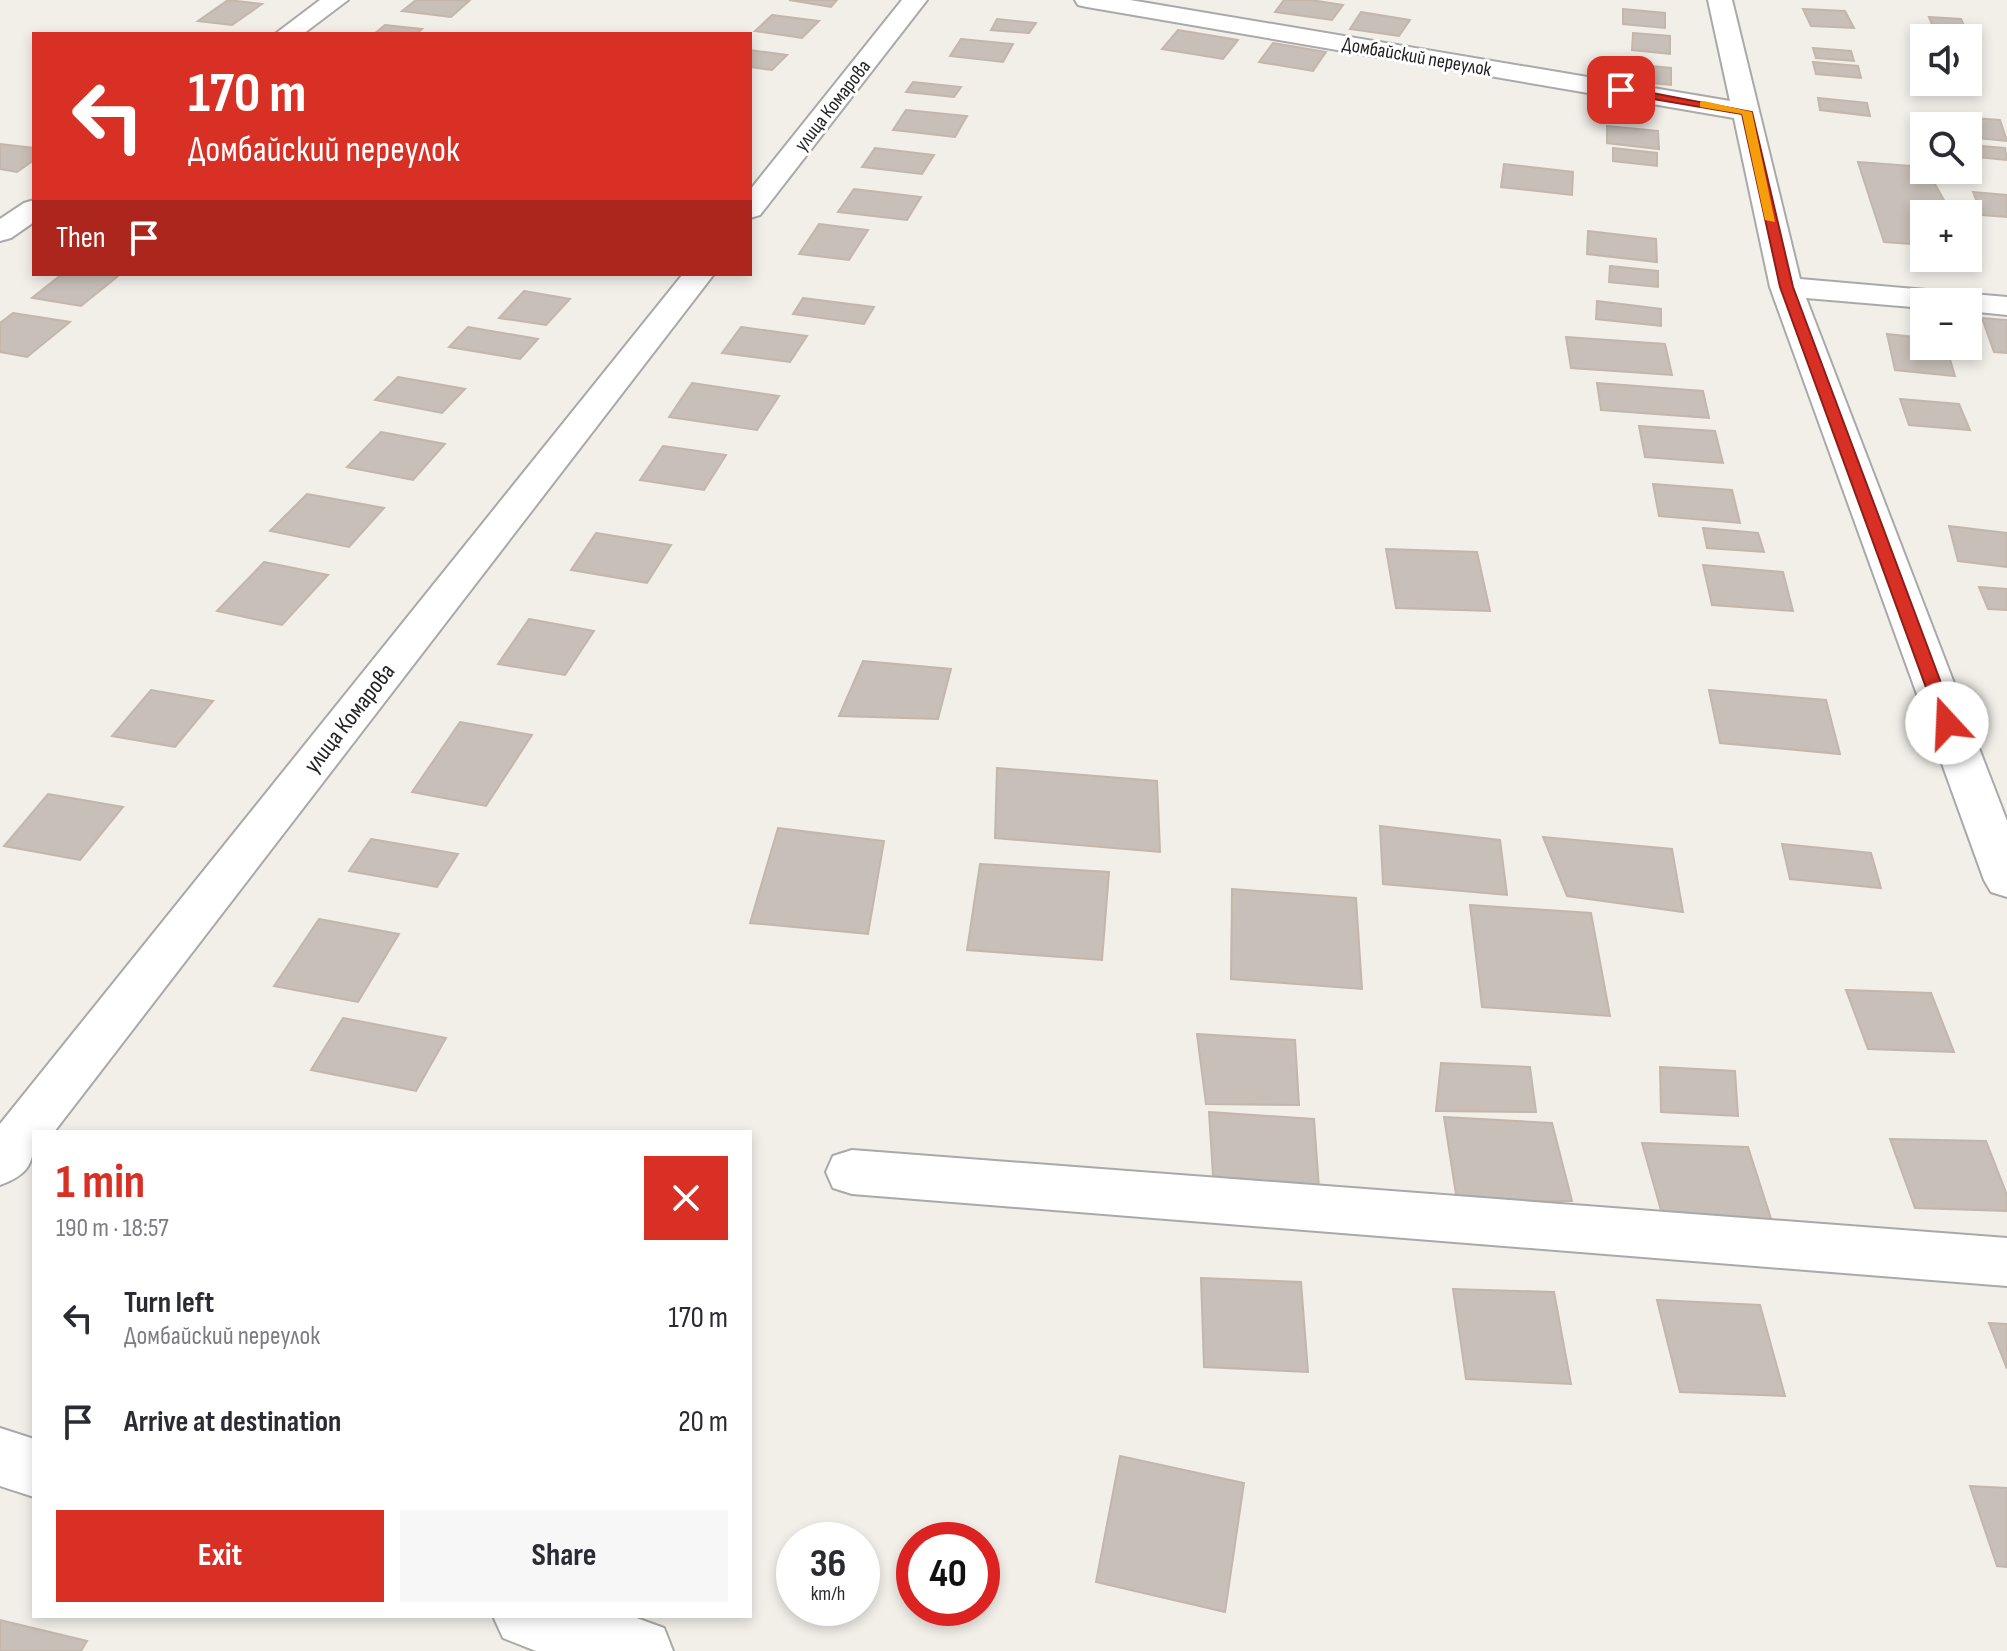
<!DOCTYPE html>
<meta charset="utf-8">
<style>
body{margin:0;font-family:"Sofia Sans Condensed",sans-serif;background:#f7f7f7;color:#2b2b33;height:100vh;display:flex;flex-direction:column;font-size:30px;white-space:nowrap}
*{box-sizing:border-box;margin:0}
p{font-size:26px;color:#7c7c81}
.icon{flex:none;width:44px;height:44px;fill:none;stroke:currentColor;stroke-width:2;stroke-linecap:round;stroke-linejoin:round}
.map{position:relative;flex:1;overflow:hidden}
.sheet{position:absolute;left:32px;top:1130px;width:720px;height:488px;display:flex;flex-direction:column;background:#fff;border-radius:0px;box-shadow:0 4px 12px #0003}
.sheet>*{flex:none}
.top-card{position:absolute;left:32px;top:32px;width:720px;height:244px;border-radius:0px;box-shadow:0 4px 12px #0003;background:#d93025;color:#fff;overflow:hidden}
.fabs{position:absolute;left:1910px;top:24px;display:grid;gap:16px}
.fabs a{display:grid;place-items:center;width:72px;height:72px;border-radius:0px;background:#fff;box-shadow:0 4px 12px #0003;font-size:40px}
.speed{position:absolute;left:776px;top:1522px;display:flex;gap:16px;font-size:40px;font-weight:700;text-align:center}
.speed>*{display:grid;place-content:center;width:104px;height:104px;border-radius:50%;background:#fff;box-shadow:0 4px 12px #0003;line-height:1}
.speed small{font-size:20px;font-weight:400}
.speed .limit{border:12px solid #d22;background:#fff;color:#111}
.pin{position:absolute;display:grid;place-items:center;width:68px;height:68px;color:#fff;margin:-34px;border-radius:16px;box-shadow:0 4px 12px #0006}
.me{position:absolute;width:88px;margin:-44px;rotate:340deg;stroke-linejoin:round;filter:drop-shadow(0 0 6px #0008)}
.turn{display:flex;align-items:center;gap:28px;height:168px;padding:0 24px;font-size:36px}
.turn .icon{width:104px;height:104px;stroke-width:2.5}
.turn b{display:block;font-size:56px;line-height:68px}
.then{display:flex;align-items:center;height:76px;padding:0 24px;background:#0003;gap:16px;font-size:30px}
.round{display:grid;place-items:center;flex:none;width:84px;height:84px;border-radius:0px;background:#f7f7f7}
.summary{display:flex;align-items:center;justify-content:space-between;height:136px;padding:0 24px}
h1{font-size:48px;font-weight:700;line-height:60px;color:#d93025}
.primary-button{display:flex;gap:16px;margin-top:auto;padding:16px 24px}
.primary-button a{flex:1;height:92px;border-radius:0px;background:#d93025;color:#fff;font-size:32px;font-weight:700;line-height:92px;text-align:center}
.primary-button a+a{background:#f7f7f7;color:#2b2b33}
ul{padding:0;list-style:none}
li{display:flex;align-items:center;gap:24px;height:104px;padding:0 24px}
li div{flex:1}
li b{display:block;font-size:30px}
li em{font-style:normal}
.map>svg:first-child{display:block}
.building{fill:#c7bfb8;stroke:#c4b6ab;stroke-width:2}
.lines{fill:none;stroke-linecap:round;stroke-linejoin:round}
.minor-casing{stroke:#a9a9a9;stroke-width:4}
.minor{fill:#fff;fill-rule:evenodd}
.route{fill:#d93025;stroke:#8d1f18;stroke-width:2}
.slow{fill:#f59e0b}
.labels{text-anchor:middle;stroke-width:6;stroke-linejoin:round;paint-order:stroke}
.far-street-label{font-size:20px;fill:#222;stroke:#fff}
.street-label{font-size:24px;fill:#222;stroke:#fff}
</style>
<div class="map">
<svg width="2007" height="1651" viewBox="0 0 2007 1651">
<rect width="100%" height="100%" fill="#f2efe9"/>
<g class="building">
<path d="M228,0L262,4L232,25L198,21Z"/>
<path d="M416,0H456L469,1L451,17L402,11Z"/>
<path d="M789,0H837L831,7Z"/>
<path d="M1284,0H1311L1343,5L1332,20L1275,12Z"/>
<path d="M1623,9L1665,13V28L1623,24Z"/>
<path d="M1803,9L1845,11L1854,28L1811,26Z"/>
<path d="M1361,12L1410,20L1399,36L1350,29Z"/>
<path d="M772,15L819,21L802,38L755,31Z"/>
<path d="M1929,17L1961,19L1967,32L1934,29Z"/>
<path d="M997,19L1036,23L1029,33L991,30Z"/>
<path d="M385,25L422,29L416,34H374Z"/>
<path d="M1178,30L1238,40L1223,59L1162,49Z"/>
<path d="M1633,33L1670,36V54L1632,50Z"/>
<path d="M961,39L1013,44L1003,62L950,56Z"/>
<path d="M1273,43L1326,52L1313,71L1259,62Z"/>
<path d="M1813,48L1851,51L1854,61L1816,58Z"/>
<path d="M750,50L787,55L772,70L750,67Z"/>
<path d="M1610,62L1671,68V85L1609,79Z"/>
<path d="M1813,62L1858,66L1861,78L1816,74Z"/>
<path d="M913,82L961,87L954,97L906,92Z"/>
<path d="M1818,98L1867,103L1870,116L1820,110Z"/>
<path d="M906,110L967,116L955,137L893,130Z"/>
<path d="M1932,115L2000,120L2007,141L1968,137V126H1936Z"/>
<path d="M1607,126L1658,131L1659,149L1607,143Z"/>
<path d="M0,144L34,148V160L17,172L0,169Z"/>
<path d="M1968,145L2005,148L2007,160L1968,156Z"/>
<path d="M875,148L934,155L922,174L862,167Z"/>
<path d="M1613,148L1657,153V166L1613,161Z"/>
<path d="M1858,162L1924,167V170H1927L1950,211L1912,209L1924,245L1884,242Z"/>
<path d="M1504,164L1573,172L1572,195L1501,187Z"/>
<path d="M854,189L921,197L907,220L838,212Z"/>
<path d="M1973,192L2007,195V217L1982,215Z"/>
<path d="M819,224L868,230L849,260L799,254Z"/>
<path d="M1588,231L1656,239L1657,262L1587,254Z"/>
<path d="M1610,266L1658,271V287L1609,282Z"/>
<path d="M62,274H106L118,276L81,306L32,298Z"/>
<path d="M524,291L570,299L546,325L499,318Z"/>
<path d="M803,298L874,307L864,324L793,314Z"/>
<path d="M1597,301L1661,309V326L1596,319Z"/>
<path d="M13,313L70,322L27,357L0,352V323Z"/>
<path d="M1982,318L2007,320V353L1994,352Z"/>
<path d="M468,327L538,339L520,359L449,347Z"/>
<path d="M741,327L807,336L790,362L722,353Z"/>
<path d="M1887,334L1924,338V346H1946L1955,376L1895,370Z"/>
<path d="M1566,337L1665,344L1672,375L1571,368Z"/>
<path d="M398,377L465,389L442,413L375,400Z"/>
<path d="M692,383L779,396L757,430L669,417Z"/>
<path d="M1597,383L1703,391L1709,418L1601,410Z"/>
<path d="M1900,399L1959,404L1970,430L1909,425Z"/>
<path d="M1639,426L1715,431L1723,463L1645,457Z"/>
<path d="M381,432L445,444L413,480L347,467Z"/>
<path d="M663,446L726,455L704,490L640,480Z"/>
<path d="M1653,484L1732,490L1740,523L1659,516Z"/>
<path d="M307,494L384,508L349,547L270,531Z"/>
<path d="M1949,526L2007,533V567L1958,561Z"/>
<path d="M1703,528L1758,533L1764,552L1707,548Z"/>
<path d="M596,533L671,545L647,583L571,570Z"/>
<path d="M1386,549L1477,552L1490,611L1396,608Z"/>
<path d="M264,562L328,575L282,625L217,611Z"/>
<path d="M1703,565L1783,572L1793,611L1712,605Z"/>
<path d="M1979,587L2007,589V610L1988,609Z"/>
<path d="M529,619L594,631L565,675L498,664Z"/>
<path d="M863,661L951,669L938,719L839,716Z"/>
<path d="M151,690L213,701L175,747L112,736Z"/>
<path d="M1709,690L1826,700L1840,754L1720,743Z"/>
<path d="M460,722L532,735L486,806L412,792Z"/>
<path d="M997,768L1157,781L1160,852L995,838Z"/>
<path d="M48,794L123,807L80,860L4,846Z"/>
<path d="M1380,826L1500,840L1507,895L1383,884Z"/>
<path d="M778,828L884,841L868,934L750,923Z"/>
<path d="M1543,837L1672,849L1683,912L1567,896Z"/>
<path d="M371,839L458,854L437,887L349,871Z"/>
<path d="M1782,844L1871,853L1881,888L1790,879Z"/>
<path d="M980,864L1109,872L1102,960L967,950Z"/>
<path d="M1232,889L1356,898L1362,989L1231,979Z"/>
<path d="M1470,905L1591,913L1610,1016L1482,1007Z"/>
<path d="M319,919L399,934L358,1002L274,986Z"/>
<path d="M1846,990L1931,993L1954,1052L1868,1049Z"/>
<path d="M343,1018L446,1038L416,1091L311,1070Z"/>
<path d="M1197,1034L1295,1040L1299,1105L1206,1104Z"/>
<path d="M1441,1063L1530,1067L1536,1112L1436,1111Z"/>
<path d="M1660,1067L1735,1071L1738,1116L1661,1112Z"/>
<path d="M1209,1112L1314,1119L1319,1188L1214,1191Z"/>
<path d="M1444,1117L1552,1123L1572,1201H1457Z"/>
<path d="M1890,1139L1986,1141L2007,1195V1211L1915,1208Z"/>
<path d="M1642,1143L1748,1147L1775,1231L1666,1228Z"/>
<path d="M1201,1278L1301,1282L1308,1372L1204,1367Z"/>
<path d="M1453,1289L1554,1292L1571,1384L1466,1379Z"/>
<path d="M1657,1300L1760,1305L1785,1396L1680,1392Z"/>
<path d="M1989,1323L2007,1324V1369Z"/>
<path d="M1120,1456L1244,1483L1225,1612L1096,1582Z"/>
<path d="M1970,1486L2007,1488V1567L1997,1566Z"/>
<path d="M0,1620L87,1641L81,1651H0Z"/>
</g>
<g class="lines">
<defs>
<g id="minor">
<path d="M320,0H348L303,34H275Z"/>
<path d="M902,0H927L760,215L750,218V190Z"/>
<path d="M1075,0H1130L1730,101L1708,0H1732L1800,279L2007,297V315L1968,311V302H1924V308L1806,298L2007,821V897L1991,892L1984,880L1770,287L1734,118L1087,7L1078,5Z"/>
<path d="M34,200V222L11,238L0,241V219L24,203Z"/>
<path d="M683,274H714L54,1132H34C34,1163 30,1174 0,1185V1124Z"/>
<path d="M852,1150L2007,1238V1286L852,1194L833,1188L826,1172L833,1156Z"/>
<path d="M0,1428L34,1439V1497L0,1486Z"/>
<path d="M493,1616H631L664,1628L673,1651H536L503,1638Z"/>
</g>
</defs>
<use href="#minor" class="minor-casing"/>
<use href="#minor" class="minor"/>
</g>
<path class="route" d="M1621,87L1752,112L1793,287L1956,723L1953,727H1941L1939,723L1780,287L1742,114L1617,93V88Z"/>
<path class="slow" d="M1704,101L1752,112L1775,222L1765,220L1742,114L1700,107V102Z"/>
<g class="labels">
<g class="far-street-label">
<text transform="translate(1417 56) rotate(10)" y="7">Домбайский переулок</text>
<text transform="translate(832 105) rotate(-52)" y="7">улица Комарова</text>
</g>
<g class="street-label">
<text transform="translate(349 718) rotate(-52)" y="8">улица Комарова</text>
</g>
</g>
</svg>
<div class="fabs">
<a><svg class="icon" aria-label="sound" viewBox="0 0 24 24"><path d="M4 9h4l5-4v14l-5-4H4zM17 9q2 3 0 6"/></svg></a>
<a><svg class="icon" aria-label="search" viewBox="0 0 24 24"><circle cx="10" cy="10" r="6"/><path d="M15 15l6 6"/></svg></a>
<a>+</a>
<a>−</a>
</div>
<div class="speed"><div>36<small>km/h</small></div><div class="limit">40</div></div>
<div class="pin" style="left:1621px;top:90px;background:#d93025"><svg class="icon" aria-label="arrive" viewBox="0 0 24 24"><path d="M6 21V4h12l-3 4 3 4H6"/></svg></div>
<svg class="me" style="left:1947px;top:723px" viewBox="-20 -20 40 40"><circle r="19" fill="#fff"/><path d="M0-13L10 11 0 6-10 11z" fill="#d93025"/></svg>
<div class="top-card">
<div class="turn"><svg class="icon" aria-label="left" viewBox="0 0 24 24"><path d="M17 20v-9H6M10 6l-5 5 5 5"/></svg><div><b>170 m</b>Домбайский переулок</div></div>
<div class="then">Then<svg class="icon" aria-label="arrive" viewBox="0 0 24 24"><path d="M6 21V4h12l-3 4 3 4H6"/></svg></div>
</div>
<section class="sheet">
<div class="summary"><div><h1>1 min</h1><p>190 m · 18:57</p></div><a class="round" style="background:#d93025;color:#fff"><svg class="icon" aria-label="close" viewBox="0 0 24 24"><path d="M6 6l12 12M18 6L6 18"/></svg></a></div>
<ul>
<li><svg class="icon" aria-label="left" viewBox="0 0 24 24"><path d="M17 20v-9H6M10 6l-5 5 5 5"/></svg><div><b>Turn left</b><p>Домбайский переулок</p></div><em>170 m</em></li>
<li><svg class="icon" aria-label="arrive" viewBox="0 0 24 24"><path d="M6 21V4h12l-3 4 3 4H6"/></svg><div><b>Arrive at destination</b></div><em>20 m</em></li>
</ul>
<div class="primary-button"><a>Exit</a><a>Share</a></div>
</section>
</div>
